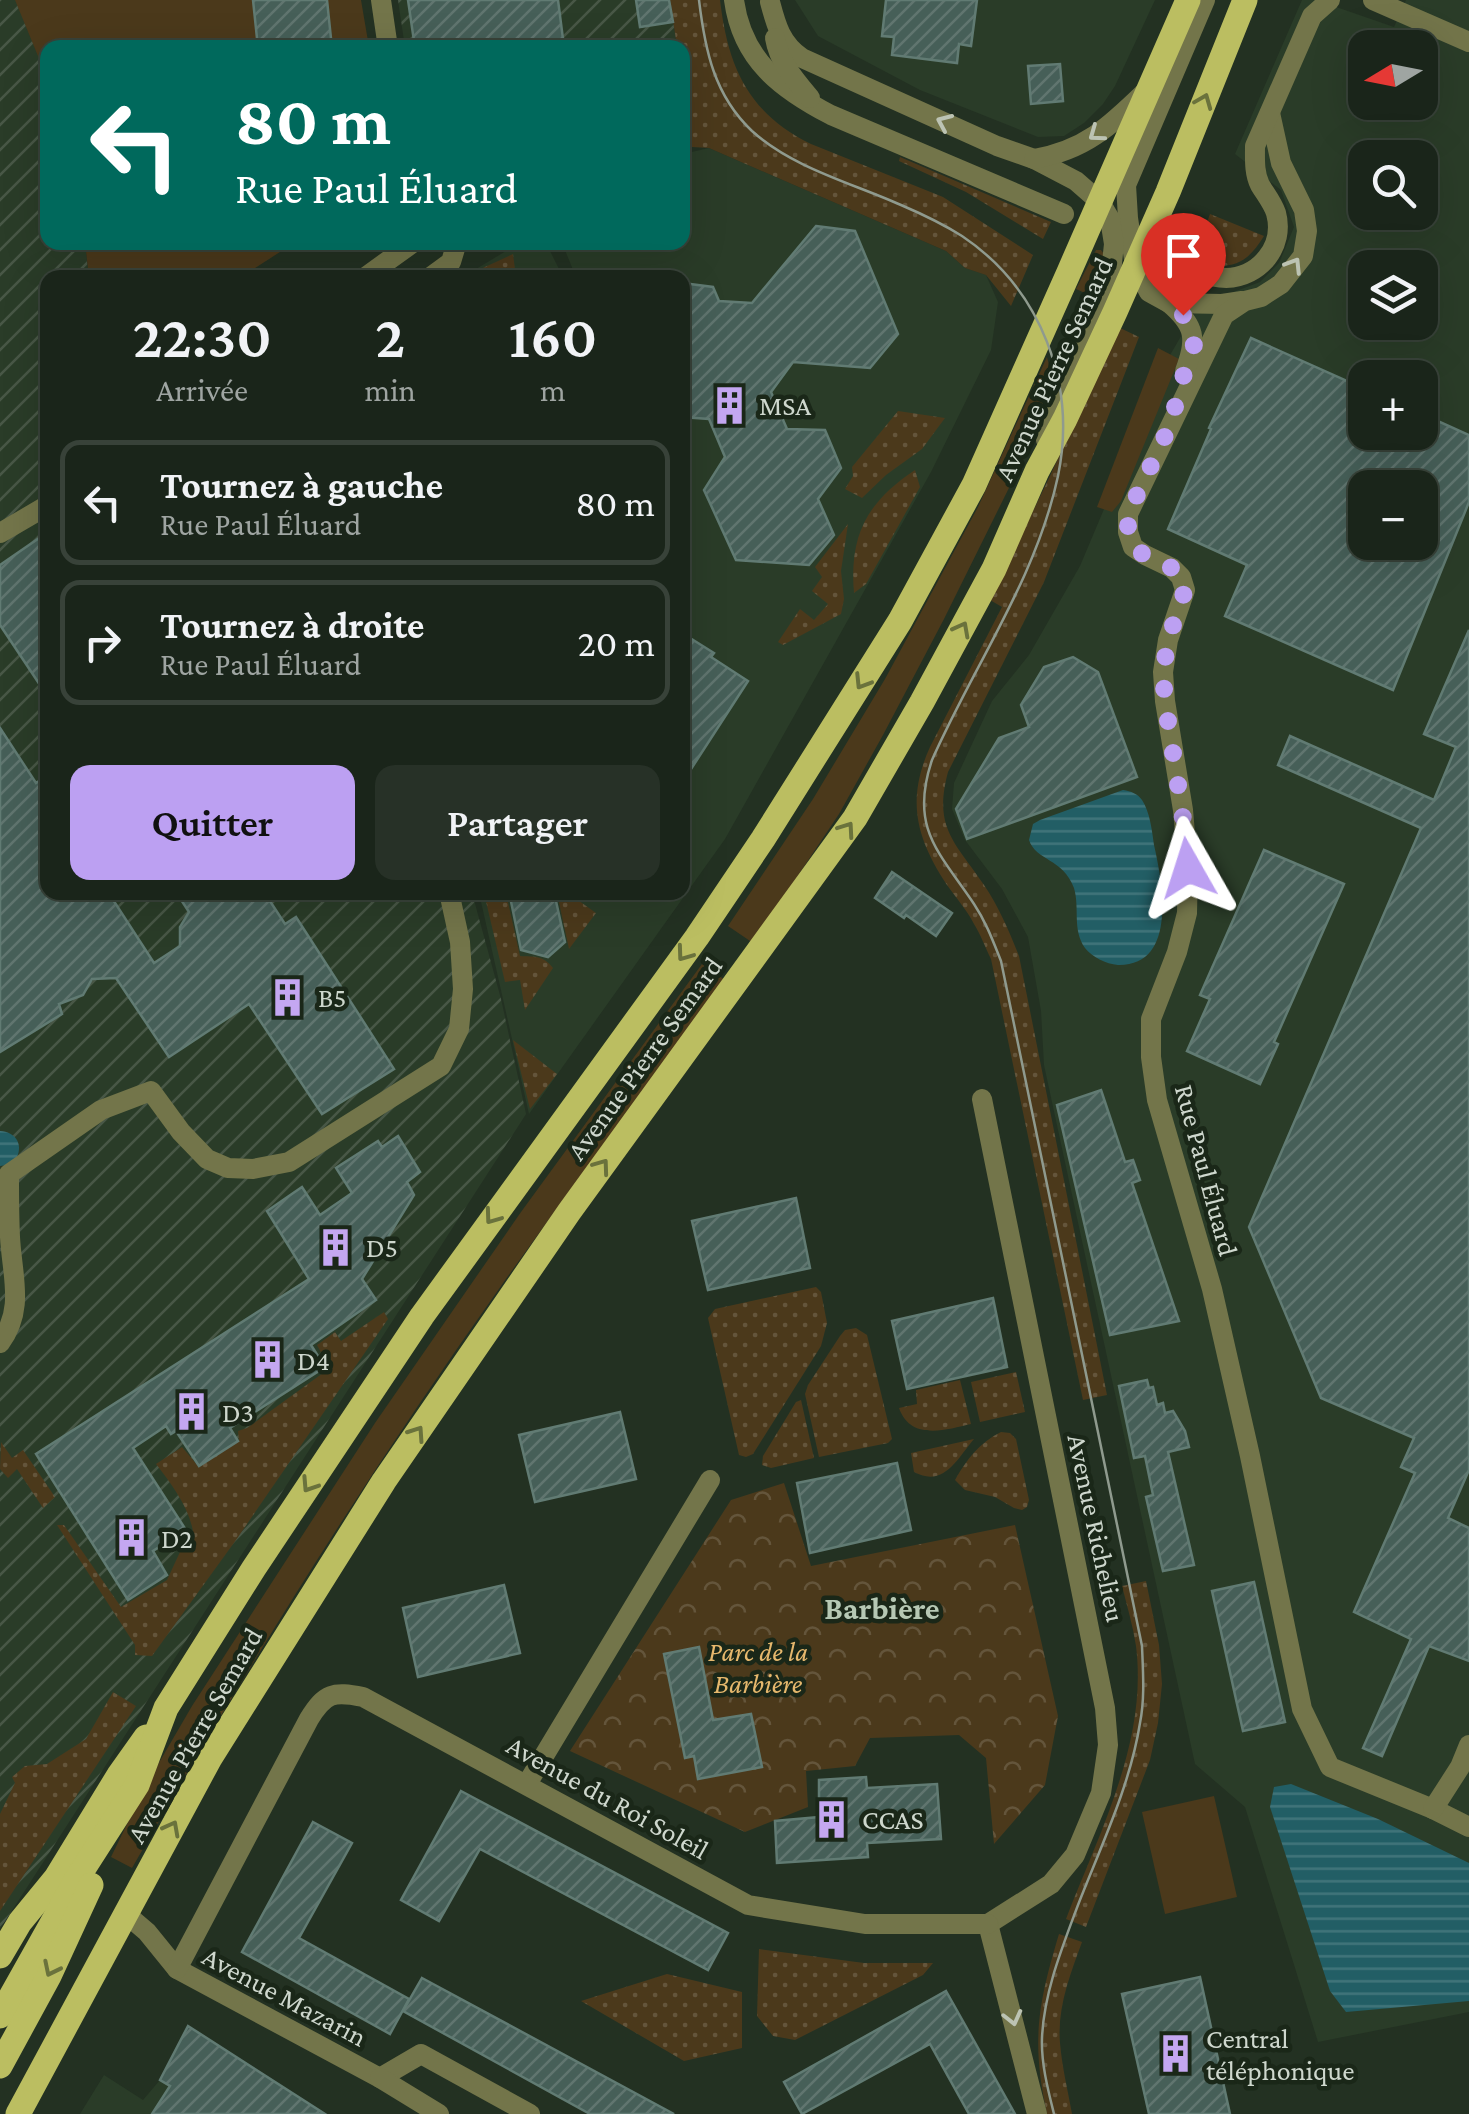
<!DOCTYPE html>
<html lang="fr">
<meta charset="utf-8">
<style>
body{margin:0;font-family:"Crimson Pro",serif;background:#273127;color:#f1f3f6;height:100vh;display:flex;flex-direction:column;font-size:38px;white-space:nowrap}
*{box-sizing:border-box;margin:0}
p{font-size:32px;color:#9fa5a2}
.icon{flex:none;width:55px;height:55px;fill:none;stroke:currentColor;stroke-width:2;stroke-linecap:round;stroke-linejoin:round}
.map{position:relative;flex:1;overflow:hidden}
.panel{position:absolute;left:40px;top:270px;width:650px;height:630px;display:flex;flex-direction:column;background:#1a251a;border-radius:20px;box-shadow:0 10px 40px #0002,0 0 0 2px #384239}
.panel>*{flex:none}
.guide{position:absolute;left:40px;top:40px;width:650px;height:210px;border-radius:20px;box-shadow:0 10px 40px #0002,0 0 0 2px #384239;background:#00695c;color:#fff;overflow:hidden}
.needle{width:65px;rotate:260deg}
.controls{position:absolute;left:1348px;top:30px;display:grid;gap:20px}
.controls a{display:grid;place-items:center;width:90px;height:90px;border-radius:20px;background:#1a251a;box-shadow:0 10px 40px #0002,0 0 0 2px #384239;font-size:50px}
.pin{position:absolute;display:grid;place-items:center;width:85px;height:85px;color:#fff;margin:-102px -42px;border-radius:50% 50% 50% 0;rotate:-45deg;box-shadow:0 0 10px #0007}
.pin .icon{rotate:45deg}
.me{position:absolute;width:110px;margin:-55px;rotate:354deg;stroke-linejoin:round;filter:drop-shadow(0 0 8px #0008)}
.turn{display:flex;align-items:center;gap:35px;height:210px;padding:0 30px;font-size:45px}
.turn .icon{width:130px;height:130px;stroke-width:2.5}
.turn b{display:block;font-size:70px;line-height:85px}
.eta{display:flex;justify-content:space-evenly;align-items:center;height:170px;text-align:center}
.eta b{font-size:60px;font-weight:600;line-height:70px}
.action{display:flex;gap:20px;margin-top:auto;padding:20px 30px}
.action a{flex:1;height:115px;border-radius:20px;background:#bca0f2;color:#111;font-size:40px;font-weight:600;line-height:115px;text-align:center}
.action a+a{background:#273127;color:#f1f3f6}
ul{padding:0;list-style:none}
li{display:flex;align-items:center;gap:30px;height:125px;margin:0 20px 15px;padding:0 10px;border:5px solid #384239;border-radius:20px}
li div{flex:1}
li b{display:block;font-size:38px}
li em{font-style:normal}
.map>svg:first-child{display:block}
.built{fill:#2a3c28;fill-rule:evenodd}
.industrial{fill:url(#industrial-furrows)}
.grass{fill:url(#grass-dots)}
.park{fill:url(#park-crowns)}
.garden{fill:#4b391b}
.water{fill:url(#water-rules)}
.building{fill:url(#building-hatch);stroke:#617b73;stroke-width:2.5;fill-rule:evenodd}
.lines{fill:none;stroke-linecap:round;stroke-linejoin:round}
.minor-tunnel{stroke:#3d4a3c;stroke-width:20;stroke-dasharray:20 10;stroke-linecap:butt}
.minor{stroke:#73754a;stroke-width:20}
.primary{stroke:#bbbe61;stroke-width:25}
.tram{stroke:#8f9a8e;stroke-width:2.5}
.oneway{stroke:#6a723c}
.oneway2{stroke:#bcc3b3}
.route{stroke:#bca0f2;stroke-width:18;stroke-dasharray:0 32.4}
.labels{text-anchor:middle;stroke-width:9;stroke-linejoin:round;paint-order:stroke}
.street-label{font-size:28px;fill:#ced7cd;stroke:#1a2718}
.poi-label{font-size:28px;fill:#ced7cd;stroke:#1a2718;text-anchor:start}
.park-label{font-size:28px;font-style:italic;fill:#e6b86d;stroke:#1a2718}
.quarter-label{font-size:32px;font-weight:bold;fill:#b6c8b4;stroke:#1a2718}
</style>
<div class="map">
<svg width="1469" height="2114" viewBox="0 0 1469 2114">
<defs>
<pattern id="industrial-furrows" width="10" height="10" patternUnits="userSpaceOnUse" patternTransform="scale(2.5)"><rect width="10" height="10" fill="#2a3c28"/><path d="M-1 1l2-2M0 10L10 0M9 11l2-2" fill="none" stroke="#485746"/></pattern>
<pattern id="grass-dots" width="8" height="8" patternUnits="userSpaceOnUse" patternTransform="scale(2.5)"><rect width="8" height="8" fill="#4b391b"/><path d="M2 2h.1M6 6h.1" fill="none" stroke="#64553b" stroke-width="1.8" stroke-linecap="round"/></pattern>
<pattern id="park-crowns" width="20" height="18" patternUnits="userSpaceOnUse" patternTransform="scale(2.5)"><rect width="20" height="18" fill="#4b391b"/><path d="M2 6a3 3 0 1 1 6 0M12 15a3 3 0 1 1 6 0" fill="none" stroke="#64553b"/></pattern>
<pattern id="water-rules" width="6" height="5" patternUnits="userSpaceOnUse" patternTransform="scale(2.5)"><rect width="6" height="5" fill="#225e65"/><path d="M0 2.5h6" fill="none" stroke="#41747a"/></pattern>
<pattern id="building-hatch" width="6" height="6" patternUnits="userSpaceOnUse" patternTransform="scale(2.5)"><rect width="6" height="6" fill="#465f58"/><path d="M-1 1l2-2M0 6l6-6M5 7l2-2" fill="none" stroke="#60756f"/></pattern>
</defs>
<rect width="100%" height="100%" fill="#233122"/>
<g class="built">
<path d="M795,0H1155L1115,86L1103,104L1084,123L1064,136L1038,137L920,90L818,36Z"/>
<path d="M1302,0H1316L1394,27L1406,0H1469V2012L1318,2042L1245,1807L1195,1764L1044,1065L1041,1011L1028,937L1002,889L965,840L952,809L954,783L992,701L1029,655L1080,566L1166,362L1205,295L1228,294L1260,282L1279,263L1294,227L1281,190L1235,154ZM1365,48H1420V102H1365ZM1365,158H1420V212H1365ZM1365,268H1420V322H1365ZM1365,378H1420V432H1365ZM1365,488H1420V542H1365Z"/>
<path d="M709,148L946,251L965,268L986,275L998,302L991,350L931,472L725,839L529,1114L479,893L682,892V278L576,277L562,243L682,242L683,154Z"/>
<path d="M521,242L546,243L563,277L461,278Z"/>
<path d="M188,2026L325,2114H80L104,2075L143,2100L160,2080Z"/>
</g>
<g class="industrial">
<path d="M0,0H19L47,74L48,242L85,243L89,277L48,278V892L472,893L501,999L526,1114L0,1929Z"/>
<path d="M398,0H670L677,47H405Z"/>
</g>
<g class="grass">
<path d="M670,0H720C728,67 748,113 811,144L943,197L1033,255L1011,306L986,275L965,268L946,251L709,148L692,147L683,84L682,48L677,47Z"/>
<path d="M900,157L1051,222L1043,239L966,192L899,161Z"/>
<path d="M1210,214L1264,236C1248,262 1235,269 1204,265L1208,255L1197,251Z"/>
<path d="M513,254L516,277H463Z"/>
<path d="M1118,327L1139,337L1044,582L948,772C933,828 955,842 984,885C999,907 1009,931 1019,956L1107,1395L1083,1400L991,959C985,947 981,935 974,924C967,910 956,898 947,885C916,838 906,800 930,747L1002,607L990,600L1050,476Z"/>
<path d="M898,411L945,418L922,449L886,475L862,498L845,489L853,476L852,467Z"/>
<path d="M915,470L920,487L866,584L854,593C849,535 867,502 915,470Z"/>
<path d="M848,524L841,571L844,599L841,614L783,645L778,642L800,609L814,620L828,604L812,591L822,577L815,567Z"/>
<path d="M484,893H506L520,956C535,957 543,955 553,968L525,1010L520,980L505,982Z"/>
<path d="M557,893H568L596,913L569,949Z"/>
<path d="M513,1040L557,1074L530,1109Z"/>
<path d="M816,1287L821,1292L827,1323L821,1346L753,1454L746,1457L739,1455L708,1318L715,1309Z"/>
<path d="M384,1312L388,1319L236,1540L152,1656L135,1655V1645L57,1525H64L121,1607L167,1580L180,1552L194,1539C192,1511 173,1486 156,1464L182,1447L199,1467L239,1441L238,1431L247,1428L323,1373L328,1366L317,1345L335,1332L341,1341Z"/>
<path d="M856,1328L867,1335L892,1439L888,1443L819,1457L805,1394L808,1385L840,1336L845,1330Z"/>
<path d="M1016,1372L1025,1412L980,1422L971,1382Z"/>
<path d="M960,1380L971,1424C945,1430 911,1441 899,1408L917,1404L916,1390Z"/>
<path d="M801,1400L814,1458L771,1468L762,1465L763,1456L796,1402Z"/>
<path d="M1001,1432L1010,1433L1016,1439L1029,1500L1027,1507L1022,1510L1014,1508L995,1497L965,1490L955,1480C967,1459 979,1443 1001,1432Z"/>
<path d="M974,1439C957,1459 944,1488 914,1472L911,1453Z"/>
<path d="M1,1442L12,1458L23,1450L55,1497L43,1508L17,1469L8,1478L0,1469Z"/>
<path d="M1146,1581L1159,1645L1162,1684L1158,1723L1150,1760L1086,1927L1066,1919C1099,1833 1148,1741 1136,1646C1133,1626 1127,1606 1122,1586Z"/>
<path d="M113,1692L136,1706L0,1911V1814L15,1783L12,1777L25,1766L47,1764L86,1739Z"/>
<path d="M1059,1934L1082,1942C1070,1975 1057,2008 1060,2043C1062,2067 1068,2091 1072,2114H1047C1031,2041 1038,2004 1059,1934Z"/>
<path d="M759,1949L864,1963H933L923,1975L795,2040L773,2036L757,2016Z"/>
<path d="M667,1974L742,1992V2048L684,2061L581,2001Z"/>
</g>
<path class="park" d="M784,1483L811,1566L1015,1525L1058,1716L1045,1785L994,1844L986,1758L959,1735L870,1738L855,1766L806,1771L808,1807L745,1832L570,1751L731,1500Z"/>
<g class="garden">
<path d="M15,0H361L369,47L48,48L47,78Z"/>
<path d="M85,243V242L294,243L241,277H196L193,274L89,277Z"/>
<path d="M1096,250H1101L1104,254L1098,299L1076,289Z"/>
<path d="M1158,348L1179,359L1121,501L1112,512L1097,507Z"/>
<path d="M1047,357L1056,393L944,619L883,735L839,814L753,943L728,926L813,799L885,679L978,507Z"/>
<path d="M702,964L725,980C650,1082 574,1183 501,1286C368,1473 246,1668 132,1868L111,1857L146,1785L192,1706L375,1423L521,1212Z"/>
<path d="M1214,1796L1237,1897L1165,1914L1142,1812Z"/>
</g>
<g class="water">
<path d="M1123,790C1131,791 1138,794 1142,800C1150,812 1152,831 1154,845C1162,880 1179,966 1118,965C1106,964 1092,957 1085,948C1072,929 1080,909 1074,888C1063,858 1036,861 1029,840L1033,824L1040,820Z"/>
<path d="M0,1131C15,1132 23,1143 17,1157L7,1165L0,1166Z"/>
<path d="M1291,1784L1378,1819L1469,1863V2001L1346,2012L1330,1991L1270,1807L1274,1787Z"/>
</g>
<g class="building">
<path d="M253,0H327L332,48H258Z"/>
<path d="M408,0H558L563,39L503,48H415Z"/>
<path d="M636,0H669L673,22L640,27Z"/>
<path d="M886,0H977L971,46L959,44L957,63L892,55L894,37L882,36Z"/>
<path d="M1060,64L1063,101L1031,104L1028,66Z"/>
<path d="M816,226L855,231L898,334L870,368L793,362L771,392L787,429L825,430L841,468L818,499L834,535L809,565L736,560L704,490L725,457L709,419L682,417V283L713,287L719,301L752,303Z"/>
<path d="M1251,338L1365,389V432H1420V413L1469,435V502L1393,690L1225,616L1247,565L1168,529L1211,429L1209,428ZM1365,488H1420V542H1365Z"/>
<path d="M48,532V697L0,625V565Z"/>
<path d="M1469,630V1470L1448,1518L1469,1528V1661L1429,1646L1382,1756L1363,1748L1411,1639L1354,1612L1415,1473L1401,1467L1414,1438L1321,1398L1249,1227L1421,828L1278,765L1290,736L1434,800L1456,747L1424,734Z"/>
<path d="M682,633L714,653L711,657L748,681L682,783Z"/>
<path d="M1073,657L1098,672L1137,777L967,839L956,809L999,738L1029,727L1021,705L1044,667Z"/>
<path d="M0,728L36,783L48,775V892H108L154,963L180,946V927L189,912L176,892H264L285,924L296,917L394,1069L322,1114L249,1004L169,1057L116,978L92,979L83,995L59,1004L62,1014L0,1052Z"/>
<path d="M1264,850L1344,884L1274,1042L1278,1044L1260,1084L1187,1051L1210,999L1200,995Z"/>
<path d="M892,872L952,913L936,936L906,915L904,918L875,898Z"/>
<path d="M509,892H554L565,942L548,957L521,950Z"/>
<path d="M1101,1090L1125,1162L1133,1160L1140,1180L1132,1183L1179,1321L1110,1335L1057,1105Z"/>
<path d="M398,1136L420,1172L407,1182L414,1195L362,1279L376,1300L311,1345L325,1367L230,1428L238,1441L199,1466L176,1431L171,1434L166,1426L133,1448L186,1530L153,1551L167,1575L128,1600L36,1454L309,1279L267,1211L302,1187L320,1215L352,1193L336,1168L378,1141L382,1147Z"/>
<path d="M796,1198L810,1268L708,1290L692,1221Z"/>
<path d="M993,1298L1007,1367L907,1389L892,1321Z"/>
<path d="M1147,1380L1149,1388L1153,1387L1157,1405L1163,1403L1165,1413L1173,1411L1185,1431L1189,1447L1168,1452L1194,1565L1163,1571L1146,1497L1153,1495L1145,1456L1134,1458L1119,1386Z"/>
<path d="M620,1412L636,1479L535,1502L519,1435Z"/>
<path d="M897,1463L911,1530L810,1553L797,1483Z"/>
<path d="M1254,1582L1285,1722L1243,1731L1212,1591Z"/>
<path d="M504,1585L520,1653L418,1677L403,1608Z"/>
<path d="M699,1647L713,1720L751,1714L762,1767L698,1779L694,1756L685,1758L664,1654Z"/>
<path d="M866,1777L867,1788L937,1784L941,1839L867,1843L868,1857L777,1863L775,1821L819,1817V1780Z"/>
<path d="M461,1791L728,1933L708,1970L480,1849L439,1921L401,1900Z"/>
<path d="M313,1822L352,1843L299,1938L409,1999L390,2034L242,1952Z"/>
<path d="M1200,1977L1230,2114H1149L1122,1994Z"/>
<path d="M422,1978L674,2114H590L403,2011Z"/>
<path d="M946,1991L1015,2114H969L930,2044L802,2114L784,2082Z"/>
<path d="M188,2026L325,2114H152L170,2086L160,2080Z"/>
</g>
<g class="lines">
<path class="minor-tunnel" d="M1130,243L1202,275"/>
<g class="minor">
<path d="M381,0L388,48"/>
<path d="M734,0C742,60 781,89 831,115L1064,214"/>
<path d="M1205,0L1126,185L1128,218L1135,266L1149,292L1169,303L1222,304L1242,301"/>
<path d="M1373,0L1469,42"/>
<path d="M770,2C776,25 781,44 802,58L997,146L1034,159L1076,181L1100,202L1110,219L1114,244L1109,291L1062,390L1046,440"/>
<path d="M775,38C779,62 795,80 810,98"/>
<path d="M1270,113L1281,163L1304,210L1307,231L1303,256L1281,284L1261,297L1245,301L1224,315L1128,514V532L1133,547L1145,555L1172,568L1181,577L1185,590L1168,640L1163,672L1165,701L1183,810L1188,868L1187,913L1177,952L1151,1019V1057L1157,1100L1212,1289L1250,1456L1302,1709L1330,1767L1433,1809L1469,1827"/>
<path d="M1034,159C1085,150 1109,127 1145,92"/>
<path d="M1202,275C1210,276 1219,278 1226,278C1260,277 1285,246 1276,213C1272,202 1266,195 1260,185C1254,173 1255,159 1255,146L1312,16L1330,0"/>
<path d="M364,278L414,242"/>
<path d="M429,278L451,262L457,242"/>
<path d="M1169,303C1196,326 1197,339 1185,371"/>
<path d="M0,533L48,505"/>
<path d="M982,1099L1105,1708L1108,1745L1101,1793L1075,1855L1051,1884L988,1924"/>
<path d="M0,1343C25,1309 12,1276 10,1237C9,1216 9,1195 9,1174L101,1110L151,1091L181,1132L207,1159L228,1168L253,1169L289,1162L441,1066L459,1029L463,989L460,942L449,892"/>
<path d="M527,1784L710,1480"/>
<path d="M1433,1809L1460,1767L1469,1745"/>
<path d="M126,1914L147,1932L177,1969L380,2078L421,2054L530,2114"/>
<path d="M988,1924L1037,2114"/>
<path d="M177,1969L309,1719C325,1693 333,1691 363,1697L748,1905L865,1924H988"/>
<path d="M380,2078L439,2114"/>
</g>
<g class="primary">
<path d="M0,1956L20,1922L56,1878L119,1775L146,1737"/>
<path d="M0,2016L78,1877L137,1785L166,1708L254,1568L422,1316L697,937L763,839L900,621L974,485L1069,272L1188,0"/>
<path d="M0,2066L49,1976L91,1885"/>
<path d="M18,2114L210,1758L384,1481L569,1212L855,818L922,702L994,569L1037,471L1065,419L1115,312L1168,192L1245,0"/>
</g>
<path class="tram" d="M699,0C705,50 714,95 752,131C793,168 852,183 901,205C922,214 943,224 962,236C1041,289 1077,384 1058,476C1036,579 974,665 932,760C909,828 939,852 974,904C986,922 993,941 1001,961L1142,1646C1143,1672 1145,1698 1140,1723C1130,1786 1101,1846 1078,1905C1062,1948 1044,1992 1042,2038C1041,2063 1048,2090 1054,2114"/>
</g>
<defs><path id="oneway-chevron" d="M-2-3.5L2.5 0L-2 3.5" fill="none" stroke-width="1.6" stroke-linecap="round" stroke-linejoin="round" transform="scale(2.5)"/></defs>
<g class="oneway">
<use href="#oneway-chevron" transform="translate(1204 101) rotate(-68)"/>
<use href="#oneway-chevron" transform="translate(962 629) rotate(-62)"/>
<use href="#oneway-chevron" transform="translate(862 682) rotate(122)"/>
<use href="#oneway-chevron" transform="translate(847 829) rotate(-55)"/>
<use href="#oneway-chevron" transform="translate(684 954) rotate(126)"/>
<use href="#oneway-chevron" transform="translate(602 1166) rotate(-54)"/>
<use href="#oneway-chevron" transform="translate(492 1217) rotate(126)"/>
<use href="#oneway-chevron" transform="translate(417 1433) rotate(-56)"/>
<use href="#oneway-chevron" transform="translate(309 1485) rotate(123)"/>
<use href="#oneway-chevron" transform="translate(172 1828) rotate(-62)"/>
<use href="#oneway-chevron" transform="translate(51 1969) rotate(116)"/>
</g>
<g class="oneway2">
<use href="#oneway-chevron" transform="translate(944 122) rotate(-156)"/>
<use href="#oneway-chevron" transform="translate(1096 134) rotate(144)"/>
<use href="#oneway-chevron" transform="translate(1294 265) rotate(-58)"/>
<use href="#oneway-chevron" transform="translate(1013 2018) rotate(76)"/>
</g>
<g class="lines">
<path class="route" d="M1183,315L1191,330L1194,346L1176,397L1174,417L1128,514V532L1133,546L1144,555L1172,568L1181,577L1185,590L1168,640L1163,672L1165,702L1182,810L1188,868"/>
</g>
<defs>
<symbol id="building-bare" viewBox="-9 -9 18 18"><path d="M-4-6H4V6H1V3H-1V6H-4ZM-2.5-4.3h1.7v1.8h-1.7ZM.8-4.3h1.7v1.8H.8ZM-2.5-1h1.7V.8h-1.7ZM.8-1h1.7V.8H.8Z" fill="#c4a7f1" stroke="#1a2718" stroke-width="2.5" paint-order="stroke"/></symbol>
</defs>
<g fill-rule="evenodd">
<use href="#building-bare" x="702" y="378" width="55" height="55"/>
<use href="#building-bare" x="260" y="970" width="55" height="55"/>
<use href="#building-bare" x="308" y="1220" width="55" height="55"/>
<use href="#building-bare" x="240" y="1332" width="55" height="55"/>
<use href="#building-bare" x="164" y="1384" width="55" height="55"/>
<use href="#building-bare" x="104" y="1510" width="55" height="55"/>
<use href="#building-bare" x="804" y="1792" width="55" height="55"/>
<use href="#building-bare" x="1148" y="2026" width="55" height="55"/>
</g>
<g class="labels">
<g class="street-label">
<text transform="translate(1053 369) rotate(-65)" y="10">Avenue Pierre Semard</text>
<text transform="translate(644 1058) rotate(-54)" y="10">Avenue Pierre Semard</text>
<text transform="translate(1207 1170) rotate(75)" y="10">Rue Paul Éluard</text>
<text transform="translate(1097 1528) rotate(78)" y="10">Avenue Richelieu</text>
<text transform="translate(194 1735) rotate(-60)" y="10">Avenue Pierre Semard</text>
<text transform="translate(608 1797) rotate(29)" y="10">Avenue du Roi Soleil</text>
<text transform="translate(285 1996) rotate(28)" y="10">Avenue Mazarin</text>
</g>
<g class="poi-label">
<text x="759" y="415">MSA</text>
<text x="318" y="1007">B5</text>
<text x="366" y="1257">D5</text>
<text x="297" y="1370">D4</text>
<text x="222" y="1422">D3</text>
<text x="161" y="1548">D2</text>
<text x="862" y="1829">CCAS</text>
<text x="1206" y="2048">Central<tspan x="1206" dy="32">téléphonique</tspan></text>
</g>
<g class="park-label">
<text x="758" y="1661">Parc de la<tspan x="758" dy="32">Barbière</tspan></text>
</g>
<g class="quarter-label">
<text x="882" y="1619">Barbière</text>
</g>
</g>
</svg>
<div class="controls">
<a><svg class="needle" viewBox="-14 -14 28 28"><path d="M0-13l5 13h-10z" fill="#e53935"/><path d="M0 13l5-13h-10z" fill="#9fa5a2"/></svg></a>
<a><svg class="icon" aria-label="search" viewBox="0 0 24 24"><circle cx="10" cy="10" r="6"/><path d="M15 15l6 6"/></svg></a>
<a><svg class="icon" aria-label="layers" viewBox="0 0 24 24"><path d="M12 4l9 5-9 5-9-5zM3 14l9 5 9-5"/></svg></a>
<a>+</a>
<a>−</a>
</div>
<div class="pin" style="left:1183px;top:315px;background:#d93025"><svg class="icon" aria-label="arrive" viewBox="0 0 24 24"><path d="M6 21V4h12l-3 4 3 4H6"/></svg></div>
<svg class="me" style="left:1188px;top:868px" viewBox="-20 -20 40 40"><path d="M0-17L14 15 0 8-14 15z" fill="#bca0f2" stroke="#fff" stroke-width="4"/></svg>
<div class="guide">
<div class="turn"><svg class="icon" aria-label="left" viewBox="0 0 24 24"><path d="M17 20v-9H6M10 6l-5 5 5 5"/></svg><div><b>80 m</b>Rue Paul Éluard</div></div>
</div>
<section class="panel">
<div class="eta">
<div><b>22:30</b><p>Arrivée</p></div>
<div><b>2</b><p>min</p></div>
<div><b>160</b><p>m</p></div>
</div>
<ul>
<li><svg class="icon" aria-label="left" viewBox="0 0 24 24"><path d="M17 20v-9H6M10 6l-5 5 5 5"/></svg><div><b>Tournez à gauche</b><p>Rue Paul Éluard</p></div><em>80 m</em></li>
<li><svg class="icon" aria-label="right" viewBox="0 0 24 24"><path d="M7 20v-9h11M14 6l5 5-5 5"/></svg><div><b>Tournez à droite</b><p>Rue Paul Éluard</p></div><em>20 m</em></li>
</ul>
<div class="action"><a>Quitter</a><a>Partager</a></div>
</section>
</div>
